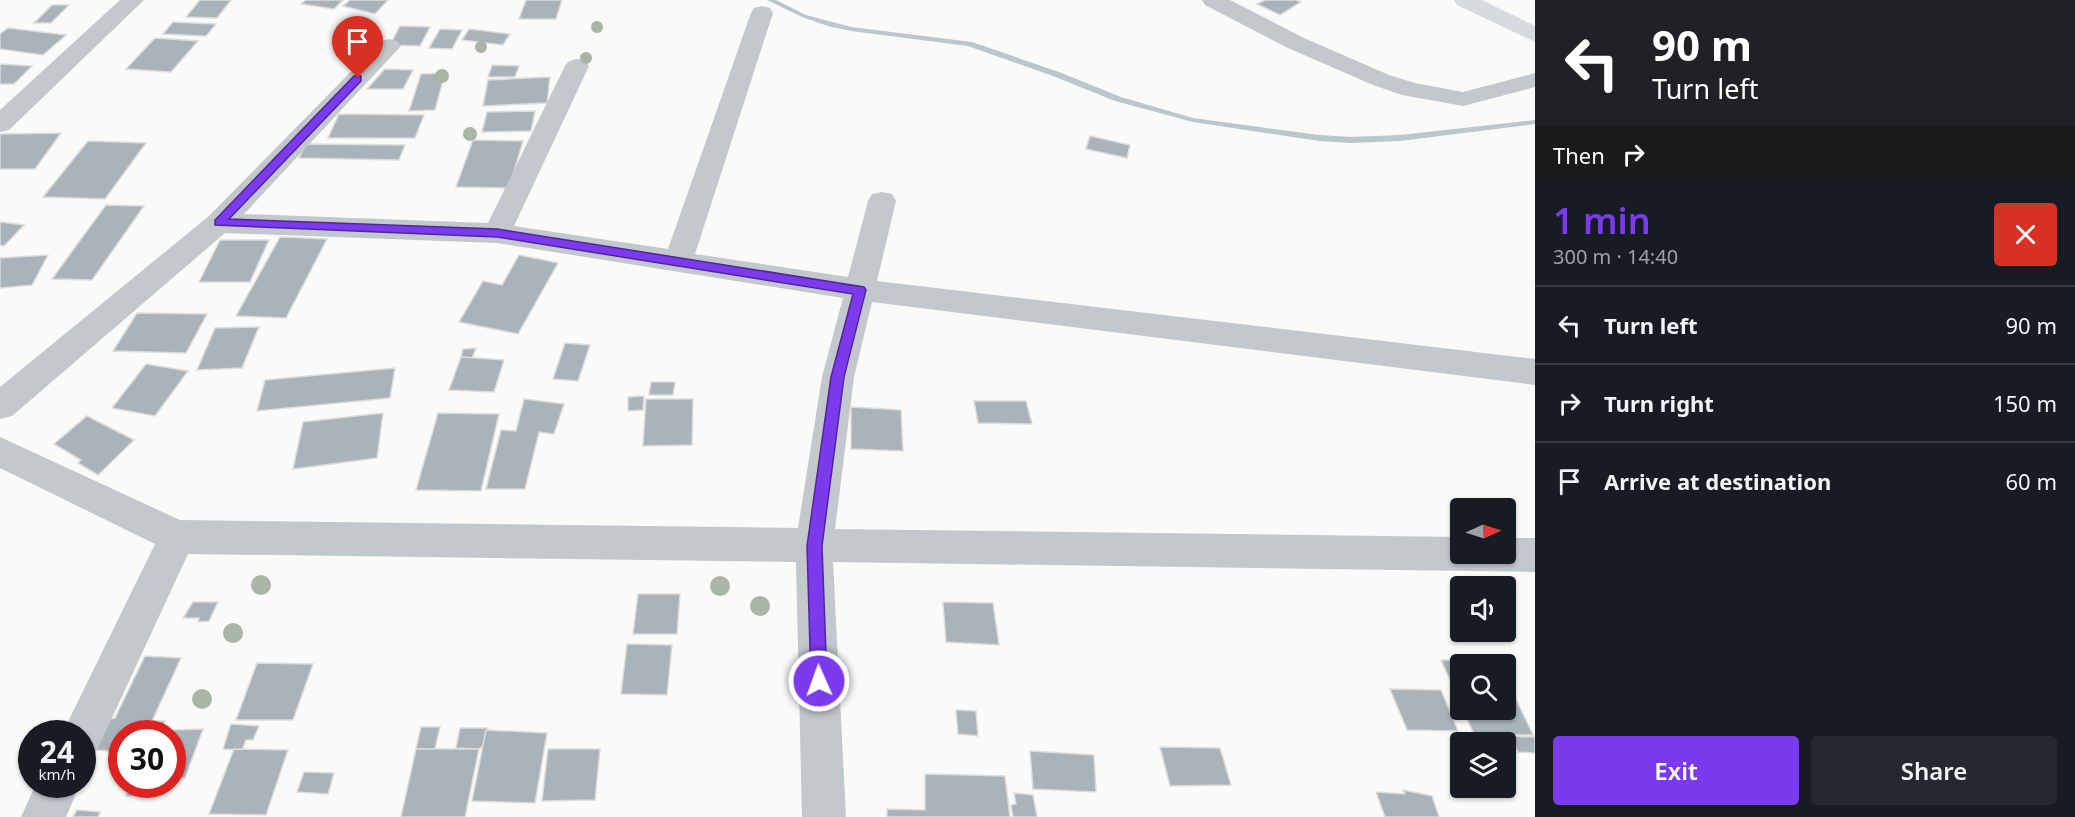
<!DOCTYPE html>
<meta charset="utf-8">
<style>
body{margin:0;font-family:"Noto Sans",sans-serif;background:#242831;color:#f1f3f6;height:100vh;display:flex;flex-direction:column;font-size:22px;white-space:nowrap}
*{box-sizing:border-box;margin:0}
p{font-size:20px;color:#9ea1a6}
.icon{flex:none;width:33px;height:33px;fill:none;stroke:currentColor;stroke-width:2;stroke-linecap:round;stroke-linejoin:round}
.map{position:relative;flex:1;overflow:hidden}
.sheet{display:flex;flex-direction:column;background:#171b24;width:540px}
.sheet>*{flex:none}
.banner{background:#202124;color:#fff;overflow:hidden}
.needle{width:39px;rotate:87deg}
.fabs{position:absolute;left:1450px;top:498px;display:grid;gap:12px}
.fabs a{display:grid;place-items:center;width:66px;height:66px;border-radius:6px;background:#171b24;box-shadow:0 2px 4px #0004;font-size:30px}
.speed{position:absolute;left:18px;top:720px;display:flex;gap:12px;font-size:30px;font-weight:700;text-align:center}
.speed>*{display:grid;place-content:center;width:78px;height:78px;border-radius:50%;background:#171b24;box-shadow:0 2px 4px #0004;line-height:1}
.speed small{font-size:15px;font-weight:400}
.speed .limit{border:9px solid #d22;background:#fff;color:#111}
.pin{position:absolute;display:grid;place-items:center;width:51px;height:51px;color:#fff;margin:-62px -26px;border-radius:50% 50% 50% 0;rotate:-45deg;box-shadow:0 0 6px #0007}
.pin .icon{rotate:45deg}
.me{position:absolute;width:66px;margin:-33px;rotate:358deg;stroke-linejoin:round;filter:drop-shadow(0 0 4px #0008)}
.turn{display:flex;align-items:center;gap:21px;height:126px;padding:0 18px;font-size:27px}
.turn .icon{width:78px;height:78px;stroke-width:2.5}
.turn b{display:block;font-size:42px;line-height:51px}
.then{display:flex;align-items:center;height:57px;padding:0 18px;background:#0003;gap:12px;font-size:22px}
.round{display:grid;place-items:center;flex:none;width:63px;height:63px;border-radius:6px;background:#242831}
.headline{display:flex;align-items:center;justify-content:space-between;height:102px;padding:0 18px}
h1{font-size:36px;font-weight:600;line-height:45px;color:#7c3aed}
.primary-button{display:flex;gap:12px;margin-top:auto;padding:12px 18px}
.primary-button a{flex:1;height:69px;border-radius:6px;background:#7c3aed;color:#fff;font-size:24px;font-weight:600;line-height:69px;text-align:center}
.primary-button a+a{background:#242831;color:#f1f3f6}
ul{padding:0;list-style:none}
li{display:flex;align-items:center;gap:18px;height:78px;padding:0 18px;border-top:2px solid #363941}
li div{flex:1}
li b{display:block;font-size:22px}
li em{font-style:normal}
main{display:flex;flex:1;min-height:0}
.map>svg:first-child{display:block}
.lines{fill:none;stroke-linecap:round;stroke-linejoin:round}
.stream{fill:#bbc7cb;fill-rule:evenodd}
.building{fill:#aab3b9;stroke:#dcdcda;stroke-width:1.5}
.minor{fill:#c3c8cc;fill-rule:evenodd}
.major{fill:#d6dbdf;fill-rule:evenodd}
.tree{fill:#aab4a7}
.route{fill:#7c3aed;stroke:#51269a;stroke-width:1.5}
</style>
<main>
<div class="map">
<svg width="1535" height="817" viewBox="0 0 1535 817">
<rect width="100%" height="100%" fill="#fafaf8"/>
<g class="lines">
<path class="stream" d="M767,0H776L806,15L851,27L972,42L1059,72L1121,97L1193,118L1319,135L1351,137L1400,135L1535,120V124L1400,141L1351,143L1319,141L1193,122L1115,101L1053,76L968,46L851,31L828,26L802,17Z"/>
</g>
<g class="building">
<path d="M200,0H231L217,18L186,17Z"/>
<path d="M306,0H343L334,9L301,4Z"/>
<path d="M350,0H388L375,14L343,6Z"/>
<path d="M526,0H562L556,19H519Z"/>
<path d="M1265,0H1296L1301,2L1280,15L1257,4Z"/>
<path d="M52,5H69L51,23H34Z"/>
<path d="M173,22L216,24L206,36L163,34Z"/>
<path d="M400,26L430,27L420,46L390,45Z"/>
<path d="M8,28L66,35L43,55L0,49V34Z"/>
<path d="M440,29L462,30L452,49L429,48Z"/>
<path d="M469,29L510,34L503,45L462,40Z"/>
<path d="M155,38L198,41L171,72L126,69Z"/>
<path d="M0,64L32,66L14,84H0Z"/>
<path d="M492,65L519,66L515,77H488Z"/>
<path d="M385,69L413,70L403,89H367Z"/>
<path d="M445,73L435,110L409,111L421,74Z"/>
<path d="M550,77L547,103L483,106L488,80Z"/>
<path d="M535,111L531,131L482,132L487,112Z"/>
<path d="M339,114L424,115L415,138H328Z"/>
<path d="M61,133L35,169H0V134Z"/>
<path d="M1090,136L1130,145L1127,158L1086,149Z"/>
<path d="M473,140L523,141L509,188L456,187Z"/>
<path d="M88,141L146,143L105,199L43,197Z"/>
<path d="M306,144L405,145L399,160L299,158Z"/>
<path d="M106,205L144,206L92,280L52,279Z"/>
<path d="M0,222L24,225L4,246L0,245Z"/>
<path d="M280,237L327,239L286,318L236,316Z"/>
<path d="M220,240H269L250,282H199Z"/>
<path d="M48,255L32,285L0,288V258Z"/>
<path d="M519,255L558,263L518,334L459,322L483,281L502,285Z"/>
<path d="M137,313L207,314L186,353L113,351Z"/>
<path d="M259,327L242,368L197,370L215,328Z"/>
<path d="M565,343L590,345L578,381L553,379Z"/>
<path d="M476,348L472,358L461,357L463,349Z"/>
<path d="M461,357L504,360L494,392L449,390Z"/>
<path d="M146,364L188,371L155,416L112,408Z"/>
<path d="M395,368L390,398L257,411L265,380Z"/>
<path d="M651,382H675L673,395H649Z"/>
<path d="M644,396L643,410L628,411V397Z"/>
<path d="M524,399L564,404L554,434L539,432L525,489H486L501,430L516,431Z"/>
<path d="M646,399H693L692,445L643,446Z"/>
<path d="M974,401H1026L1032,424L978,423Z"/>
<path d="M851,407L901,410L903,451L851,449Z"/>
<path d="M383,413L377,458L293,469L303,422Z"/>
<path d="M438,413L499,414L481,491L416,490Z"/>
<path d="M87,416L134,440L98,475L78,463L81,460L54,444Z"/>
<path d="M638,594H680L677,634H633Z"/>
<path d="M193,602H218L209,621L198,622L199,618H183Z"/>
<path d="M943,602L993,603L999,645L946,642Z"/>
<path d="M627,644L672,645L667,695L621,694Z"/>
<path d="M145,656L181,658L152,721H165L159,734H122V752L95,750L110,719L115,718Z"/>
<path d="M1441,660H1498L1500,664H1461V704Z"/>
<path d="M257,663L313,664L293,720H236Z"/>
<path d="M1506,678L1533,735L1474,734L1463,710H1506Z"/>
<path d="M1390,689L1441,690L1458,731L1407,730Z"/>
<path d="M956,710L976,711L978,736L958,734Z"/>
<path d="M231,724L259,726L253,740H246L242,750L223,749Z"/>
<path d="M421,727H440L435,749H416Z"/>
<path d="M460,728H488L483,746L479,749L456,748Z"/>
<path d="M203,729L185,778H172L174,730Z"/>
<path d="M486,730L547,733L535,803L472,801Z"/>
<path d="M1511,736L1535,737V753L1518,752Z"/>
<path d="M1160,747L1220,748L1231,785L1170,786Z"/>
<path d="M234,749L288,750L266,815L209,814Z"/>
<path d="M416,749H479L465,817H401Z"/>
<path d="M548,749H600L595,800L542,801Z"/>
<path d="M1030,751L1094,755L1096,792L1033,789Z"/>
<path d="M304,772L334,773L328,794L297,792Z"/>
<path d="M925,774L1005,776L1010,817H887V809L925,810Z"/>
<path d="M130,784H146L141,796H126Z"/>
<path d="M1403,790L1432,796L1439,817H1385L1376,792L1405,794Z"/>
<path d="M1014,793L1033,795L1037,817H1013L1011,805L1016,804Z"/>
<path d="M77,810L100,812L98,817H73Z"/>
</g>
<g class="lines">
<g class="minor">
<path d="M120,0H144L9,130L0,132V110Z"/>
<path d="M1202,0H1230L1304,38L1389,75L1415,83L1463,92L1535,73V87L1463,106L1402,95L1373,85L1288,48L1205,5Z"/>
<path d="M762,6L770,8L773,13L695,254L848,277L868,201L872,194L882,192L892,194L896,201L877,281L1535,359V385L872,302L854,377L835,529L1461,537V554H1506V538H1535V572L833,562L846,817H802L796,562L188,554L97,750L82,756V734H62L155,544L0,468V437L180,520L798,528L822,377L843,298L497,243L225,233L12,416L0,419V387L209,216L381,41L389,39L397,41L401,46L244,214L488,223L565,66L569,61L577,59L585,61L589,66L514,226L668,249L751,13L754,8Z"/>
<path d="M36,784H80L66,817H21Z"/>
</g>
<path class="major" d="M1454,0H1482L1535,26V42L1457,5Z"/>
</g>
<g class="tree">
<circle cx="597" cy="27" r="6"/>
<circle cx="481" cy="47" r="6"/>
<circle cx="586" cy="58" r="6"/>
<circle cx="442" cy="76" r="7"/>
<circle cx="470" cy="134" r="7"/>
<circle cx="261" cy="585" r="10"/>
<circle cx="720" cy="586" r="10"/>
<circle cx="760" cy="606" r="10"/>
<circle cx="233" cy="633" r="10"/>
<circle cx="202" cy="699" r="10"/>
</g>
<path class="route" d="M358,75L361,76V81L229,219L497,229L864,287L866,290L844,377L822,546L827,681L825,687L819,690L813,687L811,681L807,546L831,377L853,294L497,237L215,225V220L354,76Z"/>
</svg>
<div class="fabs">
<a><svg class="needle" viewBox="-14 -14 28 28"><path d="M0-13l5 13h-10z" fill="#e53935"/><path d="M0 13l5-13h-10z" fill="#9ea1a6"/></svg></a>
<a><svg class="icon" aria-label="sound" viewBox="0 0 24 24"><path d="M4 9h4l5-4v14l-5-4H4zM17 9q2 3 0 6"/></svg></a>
<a><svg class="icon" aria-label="search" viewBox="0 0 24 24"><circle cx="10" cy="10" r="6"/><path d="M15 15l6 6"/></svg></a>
<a><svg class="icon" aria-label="layers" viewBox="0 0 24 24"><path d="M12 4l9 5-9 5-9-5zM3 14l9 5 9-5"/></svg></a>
</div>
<div class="speed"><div>24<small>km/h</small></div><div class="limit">30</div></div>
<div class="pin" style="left:358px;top:78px;background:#d93025"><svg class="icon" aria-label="arrive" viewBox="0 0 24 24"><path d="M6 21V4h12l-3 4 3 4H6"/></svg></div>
<svg class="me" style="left:819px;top:681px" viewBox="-20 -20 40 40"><circle r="17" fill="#7c3aed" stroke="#fff" stroke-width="3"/><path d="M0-11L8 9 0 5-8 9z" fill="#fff"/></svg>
</div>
<section class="sheet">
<div class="banner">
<div class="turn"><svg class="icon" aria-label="left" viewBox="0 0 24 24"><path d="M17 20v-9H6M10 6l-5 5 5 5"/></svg><div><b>90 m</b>Turn left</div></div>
<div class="then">Then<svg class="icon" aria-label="right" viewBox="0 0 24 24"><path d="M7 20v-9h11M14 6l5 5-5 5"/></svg></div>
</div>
<div class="headline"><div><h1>1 min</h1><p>300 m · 14:40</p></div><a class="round" style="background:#d93025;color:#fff"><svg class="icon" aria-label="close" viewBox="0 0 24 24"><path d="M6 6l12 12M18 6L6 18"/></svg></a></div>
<ul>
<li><svg class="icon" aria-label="left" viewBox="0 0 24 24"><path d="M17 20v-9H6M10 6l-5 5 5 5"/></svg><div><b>Turn left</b></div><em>90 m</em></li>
<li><svg class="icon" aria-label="right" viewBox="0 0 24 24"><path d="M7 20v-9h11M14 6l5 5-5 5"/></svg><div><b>Turn right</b></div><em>150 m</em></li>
<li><svg class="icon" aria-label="arrive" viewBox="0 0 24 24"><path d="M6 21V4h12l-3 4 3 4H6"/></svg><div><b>Arrive at destination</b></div><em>60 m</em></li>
</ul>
<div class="primary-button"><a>Exit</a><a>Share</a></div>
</section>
</main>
